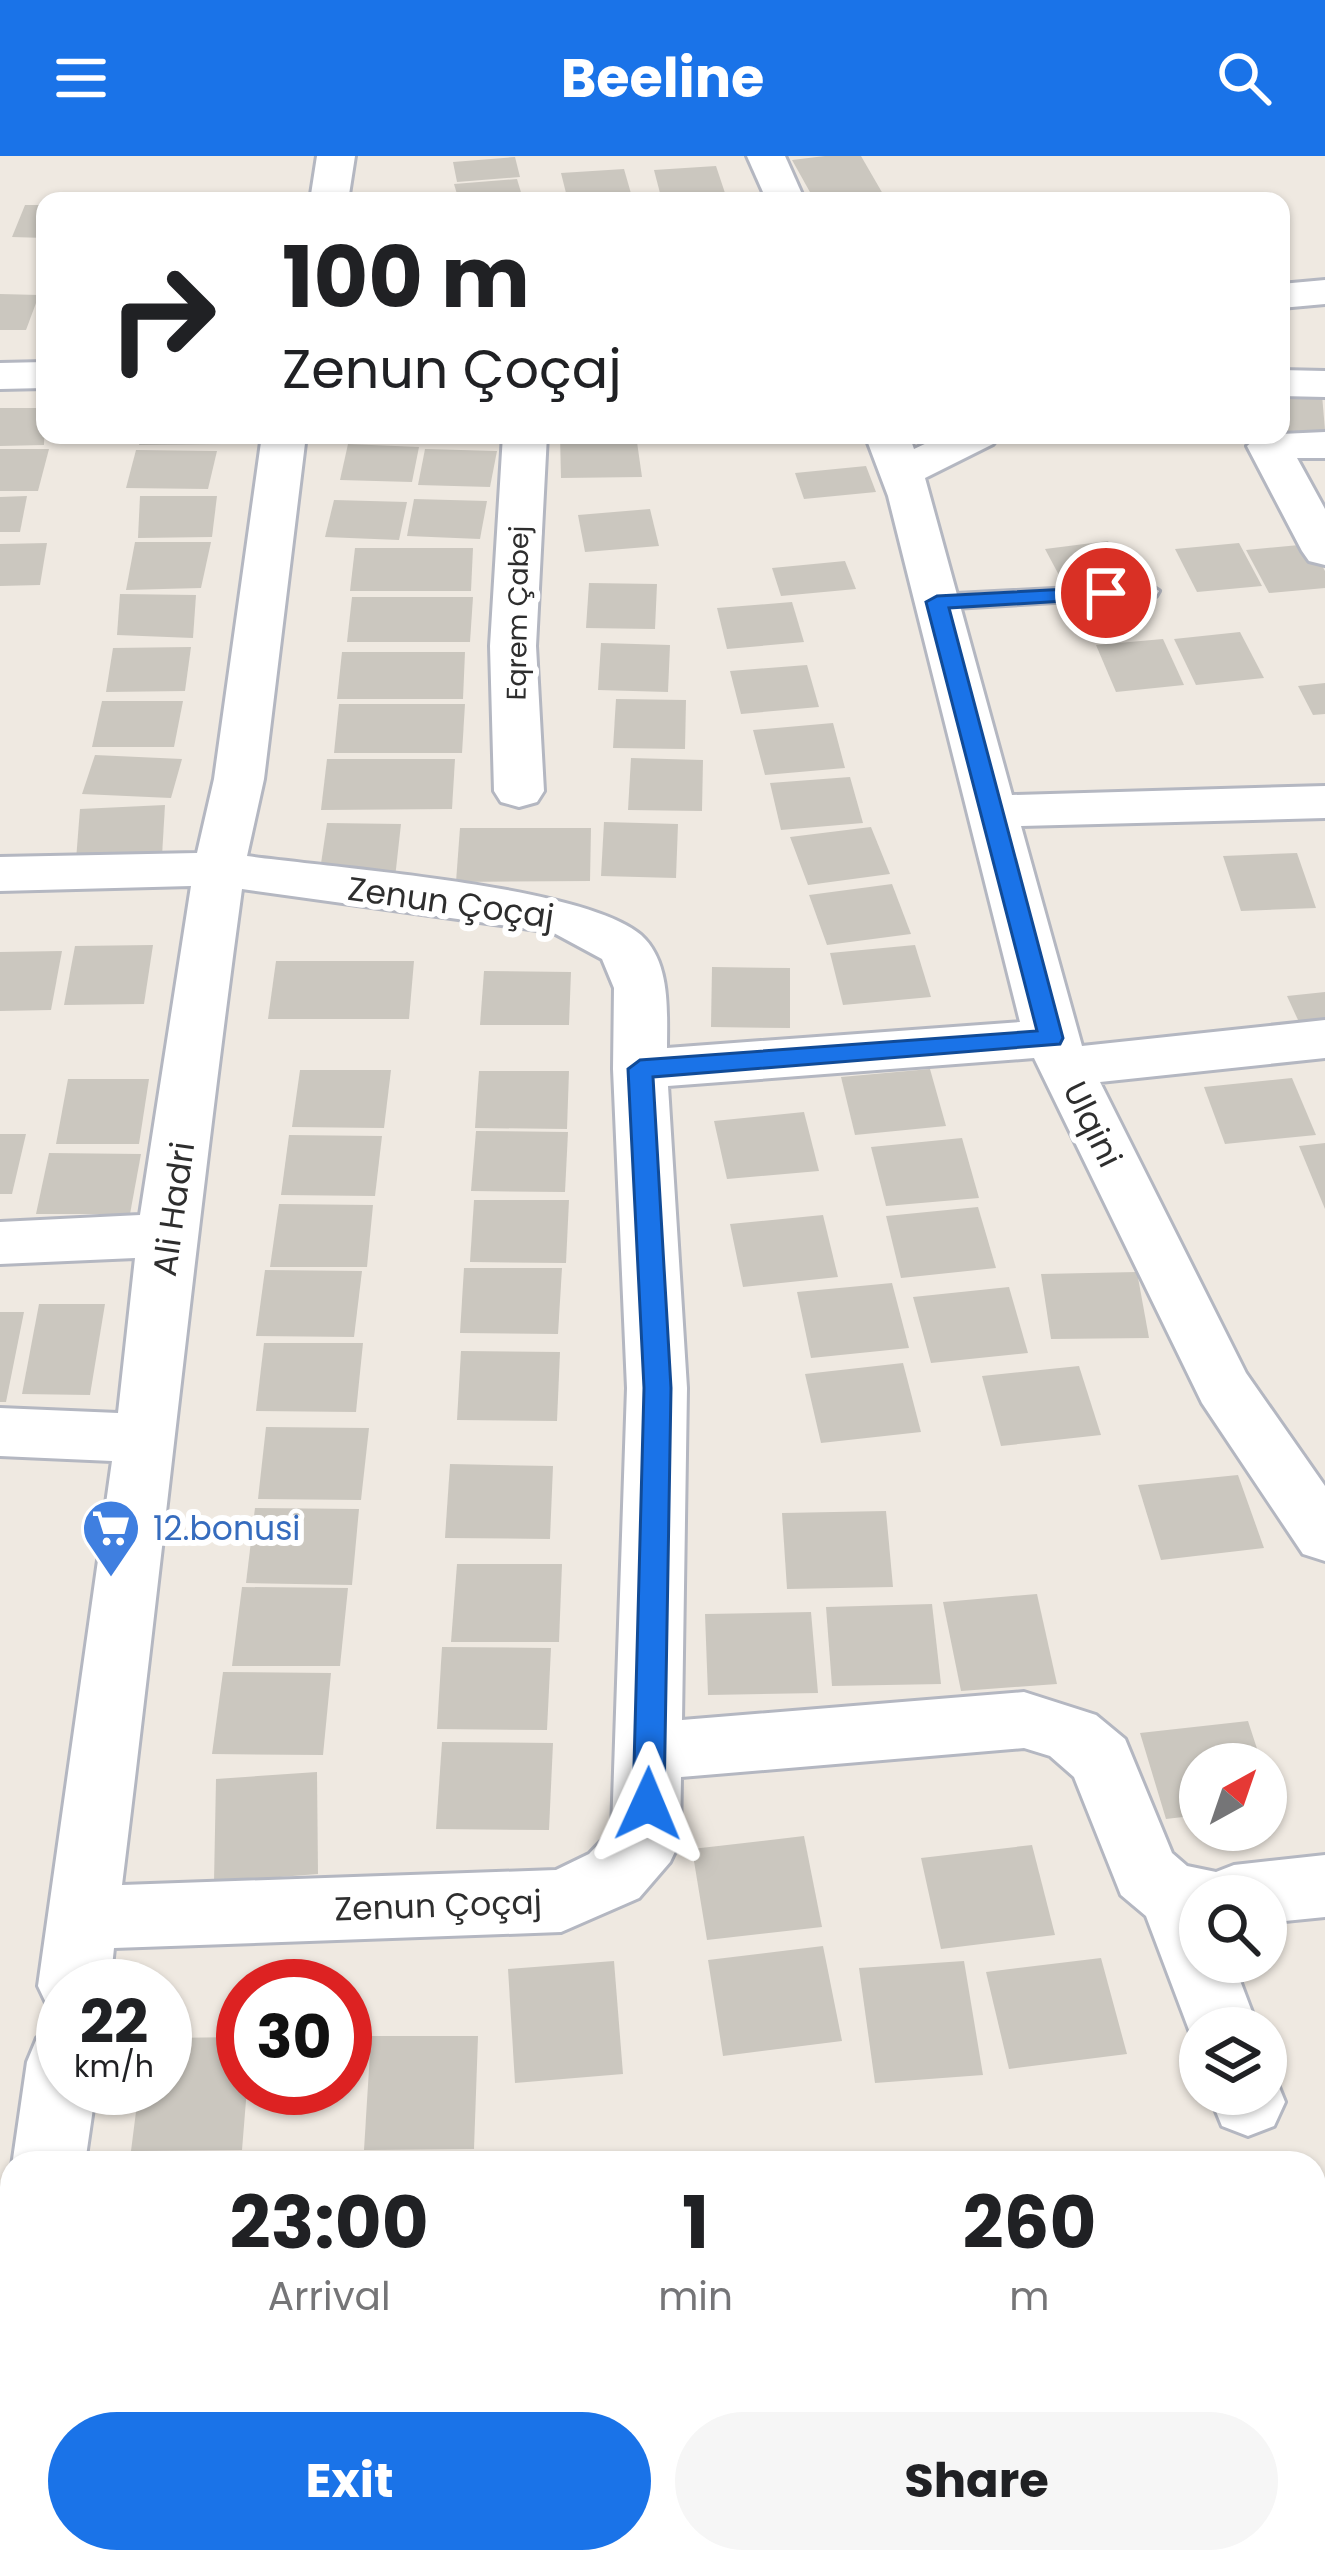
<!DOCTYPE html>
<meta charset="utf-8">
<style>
body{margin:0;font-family:Poppins,sans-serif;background:#f6f6f6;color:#202124;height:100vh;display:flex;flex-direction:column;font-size:45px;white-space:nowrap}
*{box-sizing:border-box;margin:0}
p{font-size:39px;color:#757577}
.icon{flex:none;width:66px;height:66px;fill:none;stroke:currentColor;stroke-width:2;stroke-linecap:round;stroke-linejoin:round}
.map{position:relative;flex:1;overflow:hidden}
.sheet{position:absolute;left:0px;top:1995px;width:1326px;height:423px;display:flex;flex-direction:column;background:#fff;border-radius:36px 36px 0 0;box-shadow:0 3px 9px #0004}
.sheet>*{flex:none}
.hud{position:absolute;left:36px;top:36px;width:1254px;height:252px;border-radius:24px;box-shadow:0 3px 9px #0004;background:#fff;color:#202124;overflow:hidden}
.needle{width:78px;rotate:40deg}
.buttons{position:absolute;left:1179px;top:1587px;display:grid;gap:24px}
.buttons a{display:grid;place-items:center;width:108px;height:108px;border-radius:50%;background:#fff;box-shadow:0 3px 9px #0004;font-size:60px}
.speed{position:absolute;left:36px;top:1803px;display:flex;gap:24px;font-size:60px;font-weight:700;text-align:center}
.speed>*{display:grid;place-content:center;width:156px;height:156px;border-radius:50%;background:#fff;box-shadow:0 3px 9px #0004;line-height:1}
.speed small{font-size:30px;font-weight:400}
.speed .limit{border:18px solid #d22;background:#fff;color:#111}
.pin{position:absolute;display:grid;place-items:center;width:102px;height:102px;color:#fff;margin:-51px;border:6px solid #fff;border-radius:50%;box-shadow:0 3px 12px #0007}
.me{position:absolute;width:132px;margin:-66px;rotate:1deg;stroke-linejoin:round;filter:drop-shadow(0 0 9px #0008)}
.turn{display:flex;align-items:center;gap:42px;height:252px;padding:0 48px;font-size:54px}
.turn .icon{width:156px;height:156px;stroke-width:2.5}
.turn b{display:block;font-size:84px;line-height:102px}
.eta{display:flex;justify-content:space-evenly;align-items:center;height:204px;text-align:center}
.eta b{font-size:72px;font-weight:700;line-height:84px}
.cta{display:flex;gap:24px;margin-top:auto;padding:24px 48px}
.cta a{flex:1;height:138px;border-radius:72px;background:#1a73e8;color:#fff;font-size:48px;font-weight:700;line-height:138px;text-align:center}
.cta a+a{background:#f6f6f6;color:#202124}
header{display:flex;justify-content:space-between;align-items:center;height:156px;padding:0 48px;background:#1a73e8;color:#fff;font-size:54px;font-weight:700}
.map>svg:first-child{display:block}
.building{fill:#cbc7bf}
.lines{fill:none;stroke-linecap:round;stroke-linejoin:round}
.lane-casing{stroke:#b4b7c1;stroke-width:6}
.street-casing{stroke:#b4b7c1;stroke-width:6}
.lane{fill:#fff;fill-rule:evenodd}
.street{fill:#fff;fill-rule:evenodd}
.route{fill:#1a73e8;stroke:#114b97;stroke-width:3}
.labels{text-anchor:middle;stroke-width:12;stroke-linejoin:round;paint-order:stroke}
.far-street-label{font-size:27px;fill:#2e2e2e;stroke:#fff}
.street-label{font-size:33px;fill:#2e2e2e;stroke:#fff}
.shop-label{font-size:33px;fill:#366cbe;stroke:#fff;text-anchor:start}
</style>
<header><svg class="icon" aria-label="menu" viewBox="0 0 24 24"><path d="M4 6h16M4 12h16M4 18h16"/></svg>Beeline<svg class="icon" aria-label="search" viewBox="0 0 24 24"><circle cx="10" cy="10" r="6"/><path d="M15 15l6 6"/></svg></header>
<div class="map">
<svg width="1325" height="2417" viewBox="0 0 1325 2417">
<rect width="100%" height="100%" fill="#efe9e1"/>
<g class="building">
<path d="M825,0H861L887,45H815L792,4Z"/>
<path d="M515,1L520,21L457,26L453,6Z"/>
<path d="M716,10L725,37L661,41L654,14Z"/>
<path d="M624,13L632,41L568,45L561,17Z"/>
<path d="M517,23L523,43L459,45L454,28Z"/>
<path d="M25,49H45V82L12,81Z"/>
<path d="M0,138L39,139L26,174H0Z"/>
<path d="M1322,239L1325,274L1281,278V242Z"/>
<path d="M0,252H45L44,289L0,290Z"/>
<path d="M141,279H223L222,288L139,289Z"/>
<path d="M560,279H636L642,321L561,322Z"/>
<path d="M348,288L419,291L412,326L340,324Z"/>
<path d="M0,293H49L38,335H0Z"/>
<path d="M425,293L497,295L490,331L418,329Z"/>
<path d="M136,294L217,295L208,333L126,332Z"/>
<path d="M866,310L876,336L804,343L795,317Z"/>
<path d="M27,340L20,376H0V341Z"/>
<path d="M140,340H217L212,381L138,382Z"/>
<path d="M414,343L487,345L480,383L407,380Z"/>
<path d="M334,344L407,346L399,384L325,381Z"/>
<path d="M650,353L659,390L585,396L578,359Z"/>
<path d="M1108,385L1132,427L1068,436L1045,393Z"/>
<path d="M135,386H211L201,432L126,434Z"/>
<path d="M47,387L40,429L0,430V388Z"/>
<path d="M1239,387L1262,430L1197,436L1175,393Z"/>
<path d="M1310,388L1325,415V432L1269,437L1246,394Z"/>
<path d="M355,392H473L471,435H350Z"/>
<path d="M845,405L856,433L781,440L772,412Z"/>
<path d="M589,427L657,428L655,473L586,472Z"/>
<path d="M120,438L196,439L193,482L117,479Z"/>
<path d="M352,441H473L470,486H347Z"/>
<path d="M792,446L804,486L727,493L717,452Z"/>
<path d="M1240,476L1264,522L1196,529L1174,483Z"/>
<path d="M1163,483L1184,529L1116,536L1096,489Z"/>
<path d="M601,487L670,489L668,536L598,534Z"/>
<path d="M191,491L185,535L106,536L113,492Z"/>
<path d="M342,496H465L463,543H337Z"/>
<path d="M807,509L819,551L741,558L730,515Z"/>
<path d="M1325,527V558L1313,559L1298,530Z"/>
<path d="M616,543L686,544L685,593L613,592Z"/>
<path d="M102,545H183L174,591H92Z"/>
<path d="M339,548H465L462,597H334Z"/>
<path d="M833,567L845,612L765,619L753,574Z"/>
<path d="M95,599L182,603L171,642L82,638Z"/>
<path d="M631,602L703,604L702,655L628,654Z"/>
<path d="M327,603H455L452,653L321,654Z"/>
<path d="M850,621L863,667L781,674L770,627Z"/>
<path d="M165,649L162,700L76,704L80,653Z"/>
<path d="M604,666L678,668L676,722L601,720Z"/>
<path d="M327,667L401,668L395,722L319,721Z"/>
<path d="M871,671L890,718L808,729L790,681Z"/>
<path d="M460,672H591L590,725L456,726Z"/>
<path d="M1297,697L1316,752L1241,755L1223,700Z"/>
<path d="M892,728L911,778L827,789L809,739Z"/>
<path d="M153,789L144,848L64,849L75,790Z"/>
<path d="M915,789L931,841L843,849L830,797Z"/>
<path d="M62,795L51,854L0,855V796Z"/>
<path d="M276,805H414L409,863H268Z"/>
<path d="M712,811L790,812V872L711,871Z"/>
<path d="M484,815L571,816L569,869H480Z"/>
<path d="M1325,836V874L1304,877L1287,840Z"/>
<path d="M930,913L946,970L855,979L841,921Z"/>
<path d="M300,914H391L384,972L292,971Z"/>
<path d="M479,915H569L567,973L475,972Z"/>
<path d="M1292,922L1316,979L1225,988L1204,931Z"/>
<path d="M68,923H149L139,988H56Z"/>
<path d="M804,956L819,1015L727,1023L714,965Z"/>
<path d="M476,975L568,976L565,1036L471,1035Z"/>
<path d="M0,978H26L12,1038H0Z"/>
<path d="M289,979L382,980L375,1040L281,1039Z"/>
<path d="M962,982L979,1042L886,1050L871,991Z"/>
<path d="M1325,987V1053L1299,990Z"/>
<path d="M49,997L141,998L130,1058H36Z"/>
<path d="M474,1044H569L566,1107L470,1106Z"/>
<path d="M279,1048L373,1049L367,1111H270Z"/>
<path d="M978,1051L996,1112L901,1122L886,1060Z"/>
<path d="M823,1059L838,1121L743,1131L730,1068Z"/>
<path d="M464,1112H562L558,1178L460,1177Z"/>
<path d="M265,1114L362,1115L354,1181L256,1180Z"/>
<path d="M1137,1116L1149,1182L1051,1183L1041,1118Z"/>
<path d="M892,1127L909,1192L811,1202L797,1136Z"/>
<path d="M1009,1131L1028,1197L931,1207L913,1141Z"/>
<path d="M39,1148H105L90,1239L22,1238Z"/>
<path d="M0,1156H24L6,1246H0Z"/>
<path d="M264,1187H363L356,1256L256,1255Z"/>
<path d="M461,1195L560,1196L557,1265L457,1264Z"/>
<path d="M903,1207L921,1276L821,1287L805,1218Z"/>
<path d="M1079,1210L1101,1279L1001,1290L982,1220Z"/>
<path d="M266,1271L369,1272L361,1344L258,1343Z"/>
<path d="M450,1308L553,1310L550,1383L445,1382Z"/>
<path d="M1238,1319L1264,1392L1161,1404L1138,1329Z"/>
<path d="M255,1352L359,1353L352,1429L246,1427Z"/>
<path d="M886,1355L893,1431L787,1433L782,1357Z"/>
<path d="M457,1408H562L559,1486H451Z"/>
<path d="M242,1431L348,1432L340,1510H232Z"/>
<path d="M1037,1438L1057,1528L961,1535L943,1446Z"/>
<path d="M932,1448L941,1528L832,1530L826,1451Z"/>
<path d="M811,1456L818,1537L708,1539L705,1458Z"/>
<path d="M442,1491L551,1492L547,1574L437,1573Z"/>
<path d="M223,1516L331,1517L323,1599L212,1598Z"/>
<path d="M1248,1565L1262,1608H1200V1659L1166,1663L1140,1577Z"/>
<path d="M442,1586L553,1587L549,1674L436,1673Z"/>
<path d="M317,1616L318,1718L214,1726L216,1623Z"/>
<path d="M804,1680L822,1771L707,1784L692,1693Z"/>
<path d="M1032,1689L1055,1779L941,1793L921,1702Z"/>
<path d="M823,1790L842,1885L723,1900L708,1804Z"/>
<path d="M1101,1802L1127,1898L1009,1913L986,1816Z"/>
<path d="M614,1805L623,1918L515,1927L508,1813Z"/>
<path d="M964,1805L983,1919L875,1927L859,1812Z"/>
<path d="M371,1880H478L474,1993L364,1994Z"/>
<path d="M243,1881V1932H247L242,1994L131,1995L139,1932H165V1882Z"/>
<path d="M1314,2290L1325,2312V2377L1314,2381Z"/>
<path d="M116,2406H243L242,2417H115Z"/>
<path d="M619,2406H781L782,2407L750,2417H622Z"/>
</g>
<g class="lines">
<defs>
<path id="lane" d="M1148,428L1159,435L1156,440L937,453L925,446L937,439Z"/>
<g id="street">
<path d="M317,0H355L348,45H310Z"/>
<path d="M747,0H785L805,45H767Z"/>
<path d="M1325,124V148L1281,152V128Z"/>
<path d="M45,206V232L0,233V207Z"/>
<path d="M1281,214L1325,215V241L1281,240Z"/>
<path d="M1325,276V302H1297L1325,353V409L1309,405L1302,395L1247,290L1261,279Z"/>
<path d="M262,279H306L264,623L247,700C332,712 583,729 641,779C671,806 667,856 667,892L1020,866L888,340L865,279H909L914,293L944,279H1000L993,288L925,322L1012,639L1325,630V662L1021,670L1082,890L1325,864V902L1100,926L1246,1217L1325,1330V1405L1303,1398L1202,1247L1034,902L668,930L687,1232L682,1564L1024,1536L1096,1559L1125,1583L1172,1697L1187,1710L1216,1716L1234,1709L1325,1699V1761L1266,1767V1740H1200V1806H1233L1258,1872H1200V1897L1197,1895L1146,1760L1121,1739L1074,1621L1050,1600L1024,1592L681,1621L680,1685L670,1706L639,1742L561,1776L114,1792L110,1830H63V1858L49,1853L38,1830L112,1305L0,1300V1252L118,1257L135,1102L0,1108V1066L140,1059L191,730L0,735V701L197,697L214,623ZM242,733L552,776L602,803L614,832L613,913L627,1232L612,1674L589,1698L556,1714L122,1729C163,1397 197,1064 242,733Z"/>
<path d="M503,279H547L536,490L544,635L537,646L519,651L501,646L494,635L490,490Z"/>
<path d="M63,1872V1932H96L85,2007L12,2010L27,1906L37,1882Z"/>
<path d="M1266,1911L1272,1914L1285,1946L1274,1970L1248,1980L1222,1970L1209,1938H1266Z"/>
<path d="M1325,2141V2219L1314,2221V2143Z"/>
<path d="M0,2182L12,2183V2261L0,2260Z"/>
<path d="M12,2336V2406H50L49,2417H0V2341Z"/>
<path d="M370,2406H452L454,2417H372Z"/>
<path d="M1055,2406H1137L1141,2417H1059Z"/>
</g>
</defs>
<use href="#lane" class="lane-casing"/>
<use href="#street" class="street-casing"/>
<use href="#lane" class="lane"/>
<use href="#street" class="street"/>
</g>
<path class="route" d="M1106,431L1116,437L1113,442L949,452L1063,882L1060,888L653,921L671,1232L664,1648L659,1657L648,1661L637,1657L633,1648L644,1232L628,913L640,904L1037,875L926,446L937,440Z"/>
<defs>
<symbol id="supermarket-pin" viewBox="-11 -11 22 30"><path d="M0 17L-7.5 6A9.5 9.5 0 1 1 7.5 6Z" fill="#3f7fe0" stroke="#fff"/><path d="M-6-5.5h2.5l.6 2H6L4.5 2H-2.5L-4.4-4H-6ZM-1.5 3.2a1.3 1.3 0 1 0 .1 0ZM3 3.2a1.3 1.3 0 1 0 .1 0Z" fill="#fff"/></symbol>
</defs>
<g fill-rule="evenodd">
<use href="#supermarket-pin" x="78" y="1339" width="66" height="90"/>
</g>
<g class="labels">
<g class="far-street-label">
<text transform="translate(518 457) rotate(-89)" y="9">Eqrem Çabej</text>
</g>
<g class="street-label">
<text transform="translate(451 746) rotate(8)" y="12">Zenun Çoçaj</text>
<text transform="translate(1093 968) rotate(64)" y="12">Ulqini</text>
<text transform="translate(173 1053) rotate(-82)" y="12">Ali Hadri</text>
<text transform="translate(438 1749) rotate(-2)" y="12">Zenun Çoçaj</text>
</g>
<g class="shop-label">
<text x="153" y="1384">12.bonusi</text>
</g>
</g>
</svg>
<div class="buttons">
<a><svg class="needle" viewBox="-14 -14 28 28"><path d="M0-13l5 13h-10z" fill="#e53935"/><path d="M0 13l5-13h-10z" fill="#757577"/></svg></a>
<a><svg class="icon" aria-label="search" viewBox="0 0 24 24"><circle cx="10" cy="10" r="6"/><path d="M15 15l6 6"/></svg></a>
<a><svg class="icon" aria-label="layers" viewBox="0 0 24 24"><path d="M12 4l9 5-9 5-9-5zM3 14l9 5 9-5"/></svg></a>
</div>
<div class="speed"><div>22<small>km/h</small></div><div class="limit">30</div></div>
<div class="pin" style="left:1106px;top:437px;background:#d93025"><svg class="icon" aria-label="arrive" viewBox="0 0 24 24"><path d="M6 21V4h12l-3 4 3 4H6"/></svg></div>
<svg class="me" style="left:648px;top:1648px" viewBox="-20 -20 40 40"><path d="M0-17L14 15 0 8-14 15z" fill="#1a73e8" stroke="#fff" stroke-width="4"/></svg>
<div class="hud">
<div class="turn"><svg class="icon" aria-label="right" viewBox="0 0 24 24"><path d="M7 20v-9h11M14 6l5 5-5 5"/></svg><div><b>100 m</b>Zenun Çoçaj</div></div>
</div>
<section class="sheet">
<div class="eta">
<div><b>23:00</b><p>Arrival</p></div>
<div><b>1</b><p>min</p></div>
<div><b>260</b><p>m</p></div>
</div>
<div class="cta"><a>Exit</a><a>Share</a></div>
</section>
</div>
